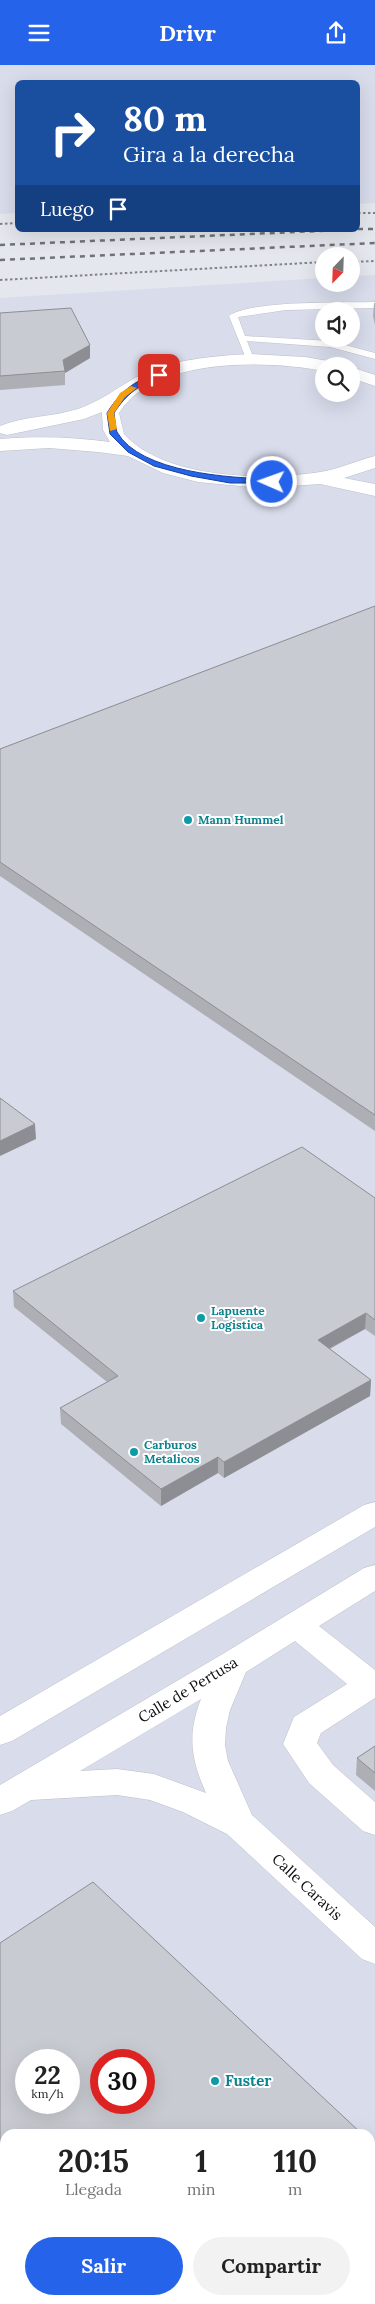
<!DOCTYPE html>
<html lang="es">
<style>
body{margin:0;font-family:Lora,serif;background:#f2f2f2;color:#222;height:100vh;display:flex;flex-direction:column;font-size:19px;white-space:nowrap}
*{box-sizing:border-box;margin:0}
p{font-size:16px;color:#767676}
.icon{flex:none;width:28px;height:28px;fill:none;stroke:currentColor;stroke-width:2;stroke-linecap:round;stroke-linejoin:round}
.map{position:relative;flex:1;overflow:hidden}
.details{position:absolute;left:0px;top:2064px;width:375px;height:176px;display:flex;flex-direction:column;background:#fff;border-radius:15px 15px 0 0;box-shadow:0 5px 20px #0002}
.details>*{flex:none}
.banner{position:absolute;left:15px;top:15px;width:345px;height:152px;border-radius:8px;box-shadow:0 5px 20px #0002;background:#1a4fa0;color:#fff;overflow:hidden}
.needle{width:32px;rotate:203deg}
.controls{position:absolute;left:315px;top:182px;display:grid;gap:10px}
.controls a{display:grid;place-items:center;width:45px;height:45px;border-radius:50%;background:#fff;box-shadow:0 5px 20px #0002;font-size:25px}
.speed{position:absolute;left:15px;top:1984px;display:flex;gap:10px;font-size:25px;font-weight:700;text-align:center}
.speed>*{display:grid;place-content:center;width:65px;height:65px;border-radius:50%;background:#fff;box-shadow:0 5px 20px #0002;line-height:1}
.speed small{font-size:12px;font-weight:400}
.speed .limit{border:8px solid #d22;background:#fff;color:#111}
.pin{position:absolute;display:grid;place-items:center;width:42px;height:42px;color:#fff;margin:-21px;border-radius:10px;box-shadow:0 2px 8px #0006}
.me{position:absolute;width:55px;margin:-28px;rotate:272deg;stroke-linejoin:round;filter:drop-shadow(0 0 4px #0008)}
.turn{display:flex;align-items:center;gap:18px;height:105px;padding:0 25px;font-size:22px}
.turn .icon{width:65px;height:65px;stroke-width:2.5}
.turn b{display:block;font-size:35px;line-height:42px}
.then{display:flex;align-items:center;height:48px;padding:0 25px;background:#0003;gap:10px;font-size:19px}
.eta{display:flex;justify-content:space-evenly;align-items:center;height:85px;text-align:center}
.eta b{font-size:30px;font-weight:700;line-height:35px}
.primary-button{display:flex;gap:10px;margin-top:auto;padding:10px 25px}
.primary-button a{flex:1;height:58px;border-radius:30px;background:#2563eb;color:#fff;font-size:20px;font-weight:700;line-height:58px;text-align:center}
.primary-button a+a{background:#f2f2f2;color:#222}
header{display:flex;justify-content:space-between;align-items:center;height:65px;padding:0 25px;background:#2563eb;color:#fff;font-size:22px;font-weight:700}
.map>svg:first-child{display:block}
.built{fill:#d8dceb;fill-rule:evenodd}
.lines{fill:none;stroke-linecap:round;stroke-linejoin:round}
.service-casing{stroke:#bec0c7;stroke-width:1}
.minor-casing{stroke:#bec0c7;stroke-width:1}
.path{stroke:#828388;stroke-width:2;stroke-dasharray:2.5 2.5;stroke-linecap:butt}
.service{fill:#fff;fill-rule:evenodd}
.minor{fill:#fff;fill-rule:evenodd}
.rail{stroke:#707276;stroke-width:2.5;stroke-dasharray:5 5;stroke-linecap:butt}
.wall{fill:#adafb5}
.shaded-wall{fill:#8d8e93}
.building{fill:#c9cbd2;stroke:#8d8e93;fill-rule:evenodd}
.route{fill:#2563eb;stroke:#184099}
.slow{fill:#f59e0b}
.culture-dot{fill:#0f9aa8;stroke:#fff;stroke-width:2}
.labels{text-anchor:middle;stroke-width:4;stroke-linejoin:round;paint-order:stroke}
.culture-label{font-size:12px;font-weight:bold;fill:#0d838f;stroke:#fff;text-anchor:start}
.near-street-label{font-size:15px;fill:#0c0d0f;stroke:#fff}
.near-culture-label{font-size:15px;font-weight:bold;fill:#0d838f;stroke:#fff;text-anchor:start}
</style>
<header><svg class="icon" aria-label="menu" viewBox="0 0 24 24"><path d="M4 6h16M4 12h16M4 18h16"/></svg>Drivr<svg class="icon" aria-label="share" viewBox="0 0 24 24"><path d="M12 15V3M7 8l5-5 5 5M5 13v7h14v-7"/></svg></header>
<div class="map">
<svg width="375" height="2239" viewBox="0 0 375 2239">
<rect width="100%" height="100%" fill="#e5e7ee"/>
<g class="built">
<path d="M0,0H375V138L358,139V18H18L17,148L0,149Z"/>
<path d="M375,210V2239H0V233L324,213V219H351V211ZM324,246H351V274H324ZM324,301H351V329H324ZM26,1995H69V2038H26ZM101,1995H144V2038H101ZM5,2069H370V2235H5Z"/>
</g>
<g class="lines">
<defs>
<path id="service" d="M375,237V243L286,245L238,252L245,271L330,276L375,288V294L330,282L247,276L254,294L247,296L229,251C249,235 346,238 375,237Z"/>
<g id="minor">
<path d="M251,289L305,292L334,297L337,301H324V306C266,295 154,292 119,348L124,369C164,414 265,416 320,407C339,404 356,396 375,391V403L344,413L375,419V431L320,419L260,423L198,417L163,408L128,391L98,387L49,383L0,386V374C37,371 73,372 110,377L103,365L102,347L84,354L7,370L0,368V361C24,351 53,352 78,344C99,337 117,323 135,313C170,294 213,291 251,289Z"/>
<path d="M351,302L375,310V321L351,313Z"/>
<path d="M375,1437V1462L12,1676L0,1680V1651L364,1440Z"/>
<path d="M375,1500V1526L319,1561L375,1605V1633L321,1668L317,1678L333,1700L375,1737V1770L363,1766L309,1718L283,1679L294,1652L347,1619L295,1576L246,1607L230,1645L226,1663L225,1680L228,1696L252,1750L375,1862V1899L362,1894L227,1769L183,1747L150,1735L117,1730L31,1735L12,1746L0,1750V1720L221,1590L364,1503ZM201,1634C187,1670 191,1694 206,1728L154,1709L117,1704L80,1706Z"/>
</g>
</defs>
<use href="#service" class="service-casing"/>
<use href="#minor" class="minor-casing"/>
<g class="path">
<path d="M358,148H375"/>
<path d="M0,159L18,158"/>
<path d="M351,197L375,196"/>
<path d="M0,215L324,197"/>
</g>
<use href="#service" class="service"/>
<use href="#minor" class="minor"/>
<g class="rail">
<path d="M358,164H375"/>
<path d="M0,180L341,165"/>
<path d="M0,195L375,178"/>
</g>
</g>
<g class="wall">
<path d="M374,238H375V260L373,251Z"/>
<path d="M0,248L90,293L65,308V320L0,325Z"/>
<path d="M375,541V1066L0,811V684Z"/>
<path d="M375,1133V1271L365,1264L330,1284L371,1315L370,1331L224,1413L218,1408L161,1441L61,1359L60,1343L107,1317L14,1242L13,1226Z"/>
<path d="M375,1681V1726L356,1710L357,1693Z"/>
</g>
<g class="shaded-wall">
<path d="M90,280V293L65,308L63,295Z"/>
<path d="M35,1059L36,1074L0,1091V1076Z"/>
<path d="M366,1248L365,1264L317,1290L318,1275Z"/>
<path d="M371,1315L370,1331L224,1413V1397Z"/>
<path d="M218,1392V1408L161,1441V1424Z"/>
</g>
<g class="building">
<path d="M71,243L90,280L63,295L65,306L0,311V248Z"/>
<path d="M375,541V1050L0,797V684Z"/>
<path d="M0,1033L35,1059L0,1076Z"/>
<path d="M302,1082L375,1133V1255L366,1248L318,1275L371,1315L224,1397L218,1392L161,1424L60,1343L118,1311L13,1226Z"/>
<path d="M375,1681V1708L357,1693Z"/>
<path d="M93,1817L362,2069H5V2235H370V2077L375,2081V2239H0V1878ZM26,1995H69V2038H26ZM101,1995H144V2038H101Z"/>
</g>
<path class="route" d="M159,308L163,310L162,312C139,320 127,328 114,348C115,354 115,362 117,367C140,408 231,413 272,414L275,415V418H230L191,411L154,401L128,387L110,369L107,348C121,326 133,316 159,308Z"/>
<path class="slow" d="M131,321L137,323L125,332L114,348L117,364L110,366L107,348L120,328Z"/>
<g class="culture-dot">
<circle cx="188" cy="755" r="5"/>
<circle cx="201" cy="1253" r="5"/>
<circle cx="134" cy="1387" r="5"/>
<circle cx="215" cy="2016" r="5"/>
</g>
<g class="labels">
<g class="culture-label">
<text x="198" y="759">Mann Hummel</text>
<text x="211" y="1250">Lapuente<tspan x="211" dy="14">Logistica</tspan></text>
<text x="144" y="1384">Carburos<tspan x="144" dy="14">Metalicos</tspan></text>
</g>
<g class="near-street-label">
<text transform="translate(188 1625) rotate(-31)" y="5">Calle de Pertusa</text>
<text transform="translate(307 1822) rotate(43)" y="5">Calle Caravis</text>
</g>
<g class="near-culture-label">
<text x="225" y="2021">Fuster</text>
</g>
</g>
</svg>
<div class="controls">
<a><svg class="needle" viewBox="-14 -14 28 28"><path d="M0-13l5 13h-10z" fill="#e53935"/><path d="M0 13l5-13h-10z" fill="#767676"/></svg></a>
<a><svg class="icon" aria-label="sound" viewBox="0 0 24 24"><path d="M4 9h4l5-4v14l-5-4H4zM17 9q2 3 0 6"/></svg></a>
<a><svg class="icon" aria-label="search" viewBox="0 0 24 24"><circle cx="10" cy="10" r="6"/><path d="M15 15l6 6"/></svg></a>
</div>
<div class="speed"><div>22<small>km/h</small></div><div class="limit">30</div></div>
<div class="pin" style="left:159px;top:310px;background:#d93025"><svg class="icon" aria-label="arrive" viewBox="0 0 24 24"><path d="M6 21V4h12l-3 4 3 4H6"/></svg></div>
<svg class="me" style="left:272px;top:417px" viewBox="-20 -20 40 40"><circle r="17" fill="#2563eb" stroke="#fff" stroke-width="3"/><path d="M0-11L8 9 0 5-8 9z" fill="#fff"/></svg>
<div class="banner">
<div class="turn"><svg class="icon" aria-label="right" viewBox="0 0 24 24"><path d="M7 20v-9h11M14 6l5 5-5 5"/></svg><div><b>80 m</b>Gira a la derecha</div></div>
<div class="then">Luego<svg class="icon" aria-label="arrive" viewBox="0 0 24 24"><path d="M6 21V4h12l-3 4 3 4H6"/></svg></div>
</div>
<section class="details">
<div class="eta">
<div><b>20:15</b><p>Llegada</p></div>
<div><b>1</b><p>min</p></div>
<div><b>110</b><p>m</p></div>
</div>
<div class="primary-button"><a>Salir</a><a>Compartir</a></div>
</section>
</div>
